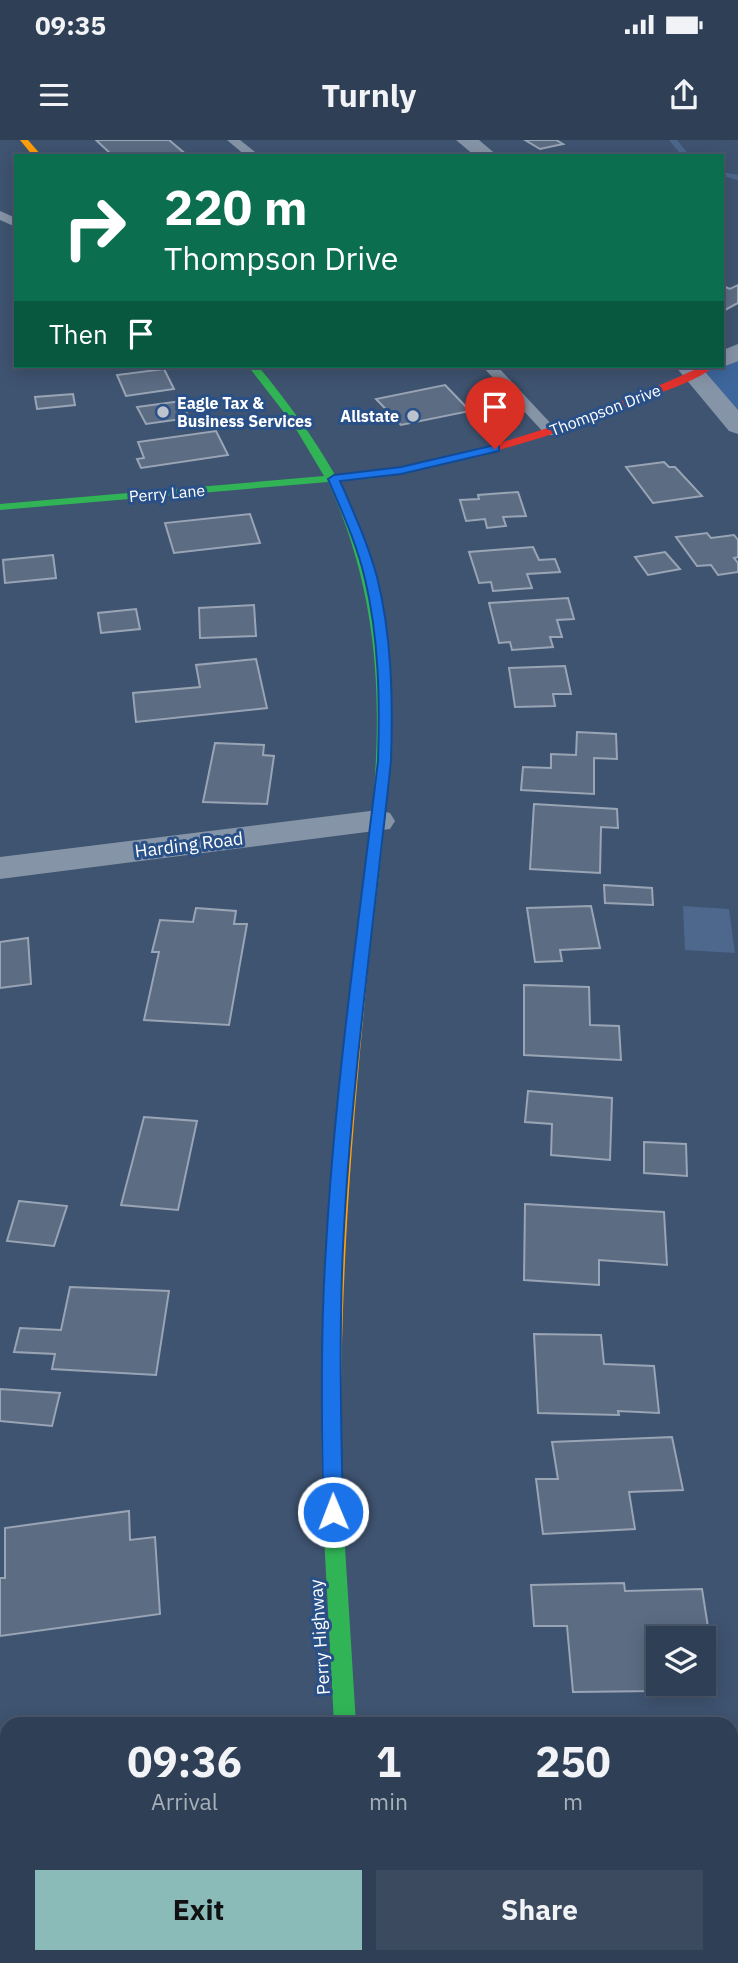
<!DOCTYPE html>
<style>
body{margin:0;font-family:"IBM Plex Sans",sans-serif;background:#3b4a5f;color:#f1f3f6;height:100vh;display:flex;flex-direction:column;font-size:26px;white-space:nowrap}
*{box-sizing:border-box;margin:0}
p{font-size:23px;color:#a7afb9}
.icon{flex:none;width:38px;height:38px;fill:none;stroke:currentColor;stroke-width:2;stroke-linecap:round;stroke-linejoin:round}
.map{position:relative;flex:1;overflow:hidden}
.sheet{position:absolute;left:0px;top:1577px;width:738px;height:247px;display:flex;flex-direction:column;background:#2f3f55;border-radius:21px 21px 0 0;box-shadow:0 4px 18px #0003,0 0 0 2px #4a586c}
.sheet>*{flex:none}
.banner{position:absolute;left:14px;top:14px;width:710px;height:214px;border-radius:0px;box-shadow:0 4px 18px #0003,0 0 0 2px #4a586c;background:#0b6e4f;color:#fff;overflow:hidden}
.controls{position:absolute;left:646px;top:1486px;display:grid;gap:14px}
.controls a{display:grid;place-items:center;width:70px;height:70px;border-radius:0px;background:#2f3f55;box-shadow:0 4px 18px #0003,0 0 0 2px #4a586c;font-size:35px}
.pin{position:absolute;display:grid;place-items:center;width:60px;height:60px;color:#fff;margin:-72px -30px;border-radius:50% 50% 50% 0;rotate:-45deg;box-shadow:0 0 7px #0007}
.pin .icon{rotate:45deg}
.me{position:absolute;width:77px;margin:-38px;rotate:359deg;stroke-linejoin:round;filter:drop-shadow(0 0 5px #0008)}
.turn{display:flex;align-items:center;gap:24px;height:147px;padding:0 35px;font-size:32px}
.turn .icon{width:91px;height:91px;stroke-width:2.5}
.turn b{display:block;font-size:49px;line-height:60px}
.then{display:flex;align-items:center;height:66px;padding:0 35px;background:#0003;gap:14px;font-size:26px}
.eta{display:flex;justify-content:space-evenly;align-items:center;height:119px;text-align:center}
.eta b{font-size:42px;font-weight:700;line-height:49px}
.cta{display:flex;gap:14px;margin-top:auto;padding:14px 35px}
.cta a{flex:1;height:80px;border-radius:0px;background:#8bbbb9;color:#111;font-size:28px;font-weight:700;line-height:80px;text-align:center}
.cta a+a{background:#3b4a5f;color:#f1f3f6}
.status{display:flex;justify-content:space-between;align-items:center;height:49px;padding:0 35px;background:#2f3f55;direction:ltr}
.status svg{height:19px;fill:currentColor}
header{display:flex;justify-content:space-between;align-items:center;height:91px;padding:0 35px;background:#2f3f55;font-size:32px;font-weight:700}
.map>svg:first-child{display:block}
.green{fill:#3d669c}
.water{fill:#4d678d}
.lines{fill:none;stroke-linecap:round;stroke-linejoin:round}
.stream{fill:#4d678d;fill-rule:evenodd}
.building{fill:#5c6c83;stroke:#99a4b5;stroke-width:2}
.lane{fill:#8694a7;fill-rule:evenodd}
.street{fill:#8694a7;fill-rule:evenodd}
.fast{fill:#30b455;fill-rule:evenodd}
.slow{fill:#ff9f0a;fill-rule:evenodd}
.jam{fill:#e5322d;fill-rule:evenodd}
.route{fill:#1a73e8;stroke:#114b97;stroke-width:2}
.poi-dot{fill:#bcc3cd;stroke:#295087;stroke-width:2.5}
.labels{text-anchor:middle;stroke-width:6;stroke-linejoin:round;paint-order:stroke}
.far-poi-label{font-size:16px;font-weight:bold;fill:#fff;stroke:#295087;text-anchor:start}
.far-street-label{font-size:16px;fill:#fff;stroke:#295087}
.street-label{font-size:18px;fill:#fff;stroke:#295087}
</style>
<div class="status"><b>09:35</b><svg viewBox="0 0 49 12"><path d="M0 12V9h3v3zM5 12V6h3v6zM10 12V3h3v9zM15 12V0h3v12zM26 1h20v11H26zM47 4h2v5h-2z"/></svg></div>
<header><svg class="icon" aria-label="menu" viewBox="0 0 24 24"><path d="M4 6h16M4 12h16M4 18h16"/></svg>Turnly<svg class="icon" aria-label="share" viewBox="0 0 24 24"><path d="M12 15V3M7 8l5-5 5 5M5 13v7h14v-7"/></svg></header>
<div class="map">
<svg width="738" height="1823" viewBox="0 0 738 1823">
<rect width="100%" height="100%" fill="#3f5471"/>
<path class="green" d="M738,211V286L694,234L710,226H723Z"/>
<path class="water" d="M683,766L729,769L735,813L685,810Z"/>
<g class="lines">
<g class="stream">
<path d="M669,0H677L690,16H682Z"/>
<path d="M723,32L738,35V40L723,36Z"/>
</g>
</g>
<g class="building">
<path d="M96,0H169L188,16H113Z"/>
<path d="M525,0H556L563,4L540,9Z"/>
<path d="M738,145V163L723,171V146L730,149Z"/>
<path d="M164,229L174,249L126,256L117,235Z"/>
<path d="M445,245L470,271L401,285L376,259Z"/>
<path d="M73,254L75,265L37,269L35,257Z"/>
<path d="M181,261L189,278L146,284L137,267Z"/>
<path d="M216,291L228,315L141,328L137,319L144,318L138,302Z"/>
<path d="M664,322L669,327H675L702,356L653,363L626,327Z"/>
<path d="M518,352L526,376L503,377L506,386L487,388L485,379L466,381L460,360L479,359L478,355Z"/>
<path d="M250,374L260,403L174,413L165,383Z"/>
<path d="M707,393L711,398L734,395L738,400V417L734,418L738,423V432L718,435L711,425L697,426L676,397Z"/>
<path d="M533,407L539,420L555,419L560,432L527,434L532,448L493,451L491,442L479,443L469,412Z"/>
<path d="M665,412L680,429L648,435L635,417Z"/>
<path d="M53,415L56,438L5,443L3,420Z"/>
<path d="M568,458L574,479L557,480L562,497H550L553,507L512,510L510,502L499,503L489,463Z"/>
<path d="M254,465L256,496L200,498L199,468Z"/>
<path d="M136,469L140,489L101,493L98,473Z"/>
<path d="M256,519L267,568L136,582L133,553L200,547L196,525Z"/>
<path d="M565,526L571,554H553L555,566L515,567L509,528Z"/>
<path d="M577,592L616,594L617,619L594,618V654L521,650L523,627L551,628V614L576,615Z"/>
<path d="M215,603L264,605L263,615L274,616L267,664L203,662Z"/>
<path d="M534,664L617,669L618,688L601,687L600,733L530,729Z"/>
<path d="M604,745L652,748L653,765L605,763Z"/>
<path d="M591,766L600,808L560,810L562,821L535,822L527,768Z"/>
<path d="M196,768L236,771L234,784H247L229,885L144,880L159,812H152L160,780L193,782Z"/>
<path d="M28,798L31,844L0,848V802Z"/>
<path d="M524,845L589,847L590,885L619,886L621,920L524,915Z"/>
<path d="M528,951L612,958L610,1020L551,1015L552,984L525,982Z"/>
<path d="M144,977L197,981L178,1070L121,1065Z"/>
<path d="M644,1002L686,1004L687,1036L644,1033Z"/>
<path d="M19,1061L67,1066L54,1106L7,1101Z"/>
<path d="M525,1064L664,1072L667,1125L599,1120V1145L524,1140Z"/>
<path d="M70,1147L169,1151L156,1235L52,1229L55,1214L14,1212L20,1188L61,1190Z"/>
<path d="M534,1194L601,1195L604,1224L654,1226L659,1273L618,1271L619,1275L538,1273Z"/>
<path d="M0,1249L60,1253L52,1286L0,1281Z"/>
<path d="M672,1297L683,1350L629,1352L635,1389L543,1394L536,1339H558L552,1302Z"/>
<path d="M129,1371L130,1400L155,1397L160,1474L0,1496V1438H5V1388Z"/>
<path d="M624,1443L625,1451L702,1449L711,1506H704V1498H658V1507H652L658,1551L573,1552L567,1486H534L531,1445Z"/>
<path d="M7,1708V1759L0,1760V1709Z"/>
<path d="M38,1816H107L72,1823H39Z"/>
</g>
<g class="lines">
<g class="lane">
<path d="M227,0H240L260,16H246Z"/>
<path d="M0,71L16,78V87L0,80Z"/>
<path d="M482,226H497L556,289L559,292L556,295H546Z"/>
</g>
<g class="street">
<path d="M456,0H479L498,16H475Z"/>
<path d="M738,204V221C733,223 727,226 721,226L723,210Z"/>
<path d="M675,226H700L738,270V294L729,291Z"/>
<path d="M378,670L390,673L395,681L390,689L0,739V717Z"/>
</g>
<g class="fast">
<path d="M248,226H258C286,260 313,296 335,335L374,332L379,335L374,338L338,341C412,492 390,649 370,810L363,815L356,810C377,644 400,500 328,342L0,370V364L324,336L293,284Z"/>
<path d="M332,1349L339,1352L342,1358L356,1584H334L322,1358L325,1352Z"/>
</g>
<g class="slow">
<path d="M20,0H28L42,16H33Z"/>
<path d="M363,805L370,810C351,993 337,1174 342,1358L339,1364L332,1367L325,1364L322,1358C319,1174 334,993 356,810Z"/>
<path d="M355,1816H379L380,1823H356Z"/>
</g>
<path class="jam" d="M703,226H715C698,240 672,248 652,256C563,295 470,321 374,338L369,335L374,332C489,312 597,275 703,226Z"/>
</g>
<path class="route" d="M495,305L499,306V311L401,334L340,341C354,373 368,404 377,437C392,496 393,561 391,621C374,782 351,944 343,1107C339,1195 341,1284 343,1372L340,1378L333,1381L326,1378L323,1372C322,1284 320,1195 326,1107C335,944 359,782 378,621C380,561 379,498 365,439C357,404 342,372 328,339L334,335L401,327Z"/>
<g class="poi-dot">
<circle cx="163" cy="272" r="7"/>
<circle cx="413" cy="276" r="7"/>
</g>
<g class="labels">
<g class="far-poi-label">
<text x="177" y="269">Eagle Tax &amp;<tspan x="177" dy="18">Business Services</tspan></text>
<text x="399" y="282" text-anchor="end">Allstate</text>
</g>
<g class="far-street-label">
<text transform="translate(605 270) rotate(-21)" y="6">Thompson Drive</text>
<text transform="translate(167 353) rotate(-5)" y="6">Perry Lane</text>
</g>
<g class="street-label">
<text transform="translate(189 705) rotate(-7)" y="6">Harding Road</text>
<text transform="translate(320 1497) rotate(-94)" y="6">Perry Highway</text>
</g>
</g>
</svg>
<div class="controls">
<a><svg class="icon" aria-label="layers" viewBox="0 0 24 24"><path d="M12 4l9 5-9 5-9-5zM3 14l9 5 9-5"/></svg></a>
</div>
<div class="pin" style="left:495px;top:309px;background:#d93025"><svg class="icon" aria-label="arrive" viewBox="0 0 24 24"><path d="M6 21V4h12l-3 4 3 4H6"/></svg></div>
<svg class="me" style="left:333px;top:1372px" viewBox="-20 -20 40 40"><circle r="17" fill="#1a73e8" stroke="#fff" stroke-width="3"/><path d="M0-11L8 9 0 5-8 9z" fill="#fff"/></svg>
<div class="banner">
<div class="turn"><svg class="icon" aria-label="right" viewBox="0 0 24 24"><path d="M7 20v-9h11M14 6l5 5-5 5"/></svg><div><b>220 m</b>Thompson Drive</div></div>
<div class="then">Then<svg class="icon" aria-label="arrive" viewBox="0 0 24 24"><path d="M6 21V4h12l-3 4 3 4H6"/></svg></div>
</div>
<section class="sheet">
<div class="eta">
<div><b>09:36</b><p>Arrival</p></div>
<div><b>1</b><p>min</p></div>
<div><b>250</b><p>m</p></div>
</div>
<div class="cta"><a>Exit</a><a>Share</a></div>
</section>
</div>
